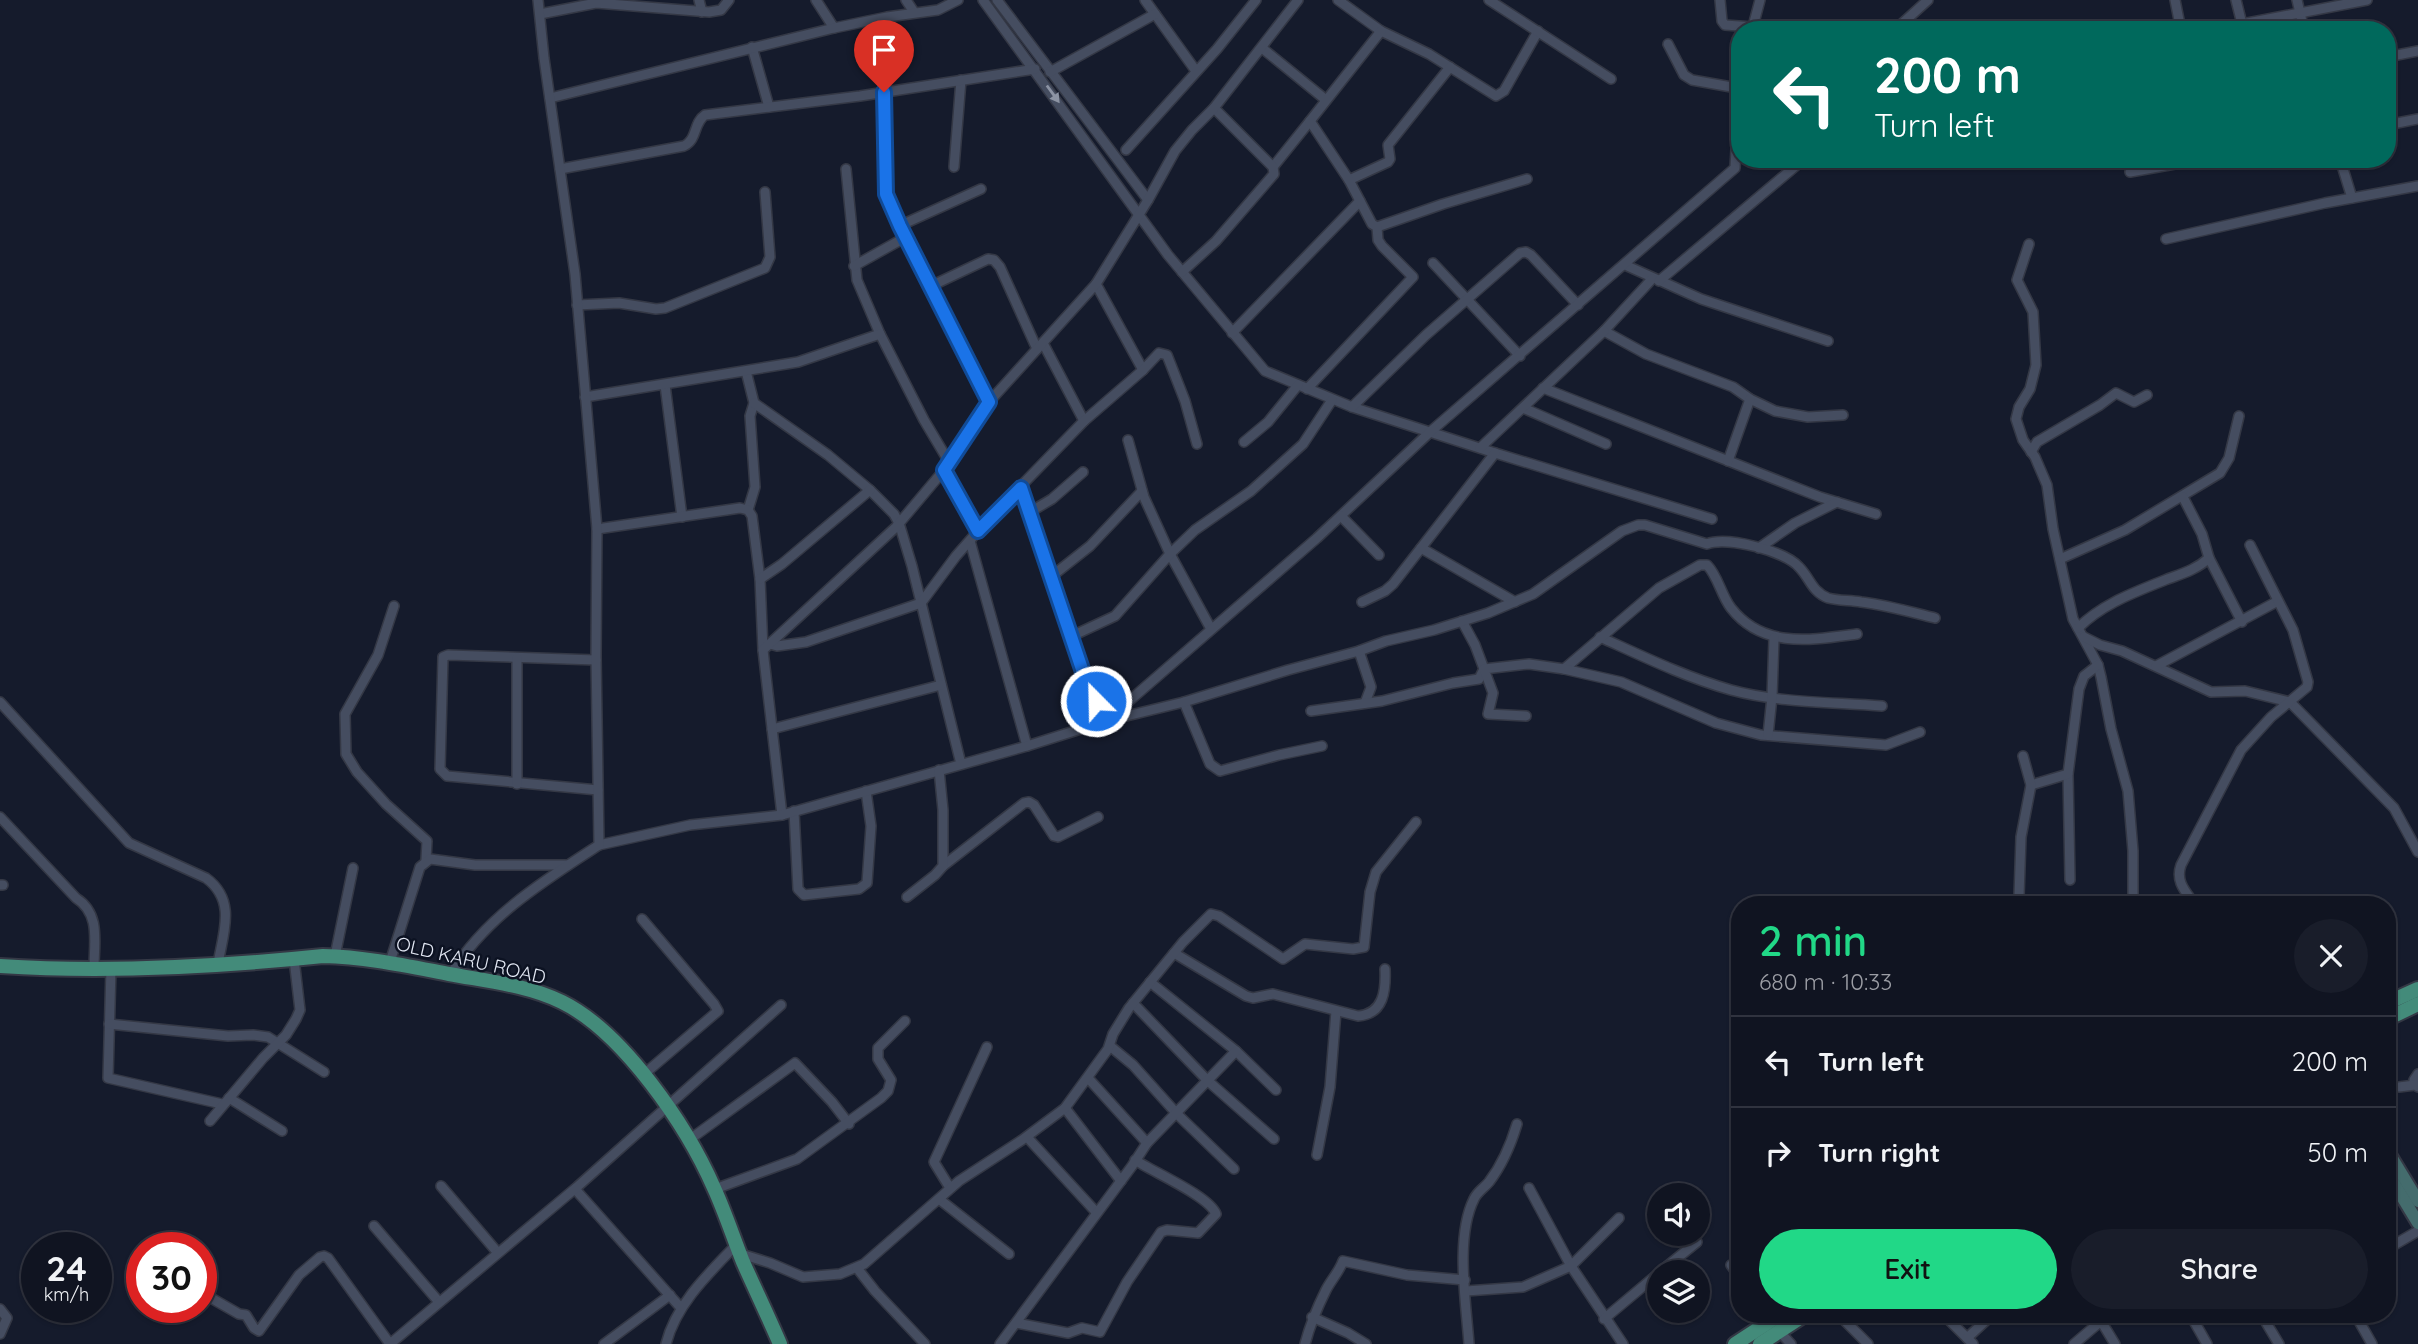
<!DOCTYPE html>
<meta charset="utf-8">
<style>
body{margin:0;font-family:Quicksand,sans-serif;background:#191d2a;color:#f1f3f6;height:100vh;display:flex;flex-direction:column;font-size:26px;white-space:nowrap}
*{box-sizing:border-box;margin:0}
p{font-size:23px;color:#9c9ea5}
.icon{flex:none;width:38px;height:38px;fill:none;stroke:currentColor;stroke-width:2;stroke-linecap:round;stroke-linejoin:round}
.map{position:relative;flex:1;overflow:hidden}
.sheet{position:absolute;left:1731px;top:896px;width:665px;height:427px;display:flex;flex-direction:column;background:#101421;border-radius:28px;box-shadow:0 2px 5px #0004,0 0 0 2px #30333f}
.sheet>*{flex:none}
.guide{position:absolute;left:1731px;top:21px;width:665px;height:147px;border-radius:28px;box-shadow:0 2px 5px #0004,0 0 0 2px #30333f;background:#00695c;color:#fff;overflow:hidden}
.controls{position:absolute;left:1647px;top:1183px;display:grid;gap:14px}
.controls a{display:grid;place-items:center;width:63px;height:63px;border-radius:50%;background:#101421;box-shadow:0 2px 5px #0004,0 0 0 2px #30333f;font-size:35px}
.speed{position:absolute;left:21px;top:1232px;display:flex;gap:14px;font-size:35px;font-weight:700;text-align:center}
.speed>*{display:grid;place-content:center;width:91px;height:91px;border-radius:50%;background:#101421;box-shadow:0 2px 5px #0004,0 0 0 2px #30333f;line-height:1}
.speed small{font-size:18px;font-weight:400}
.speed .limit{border:10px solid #d22;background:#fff;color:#111}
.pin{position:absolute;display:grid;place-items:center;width:60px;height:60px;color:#fff;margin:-72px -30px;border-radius:50% 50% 50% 0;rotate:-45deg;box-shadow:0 0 7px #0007}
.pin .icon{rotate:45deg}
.me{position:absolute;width:77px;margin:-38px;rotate:337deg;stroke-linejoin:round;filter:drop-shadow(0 0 5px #0008)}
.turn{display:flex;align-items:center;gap:24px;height:147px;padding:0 28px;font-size:32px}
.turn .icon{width:91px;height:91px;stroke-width:2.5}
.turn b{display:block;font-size:49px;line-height:60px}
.round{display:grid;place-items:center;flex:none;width:74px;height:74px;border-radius:37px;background:#191d2a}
.headline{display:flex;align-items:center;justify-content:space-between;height:119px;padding:0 28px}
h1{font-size:42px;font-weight:600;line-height:52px;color:#21d887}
.button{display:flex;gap:14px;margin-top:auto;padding:14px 28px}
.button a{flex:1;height:80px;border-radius:42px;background:#21d887;color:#111;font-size:28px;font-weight:600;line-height:80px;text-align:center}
.button a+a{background:#191d2a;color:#f1f3f6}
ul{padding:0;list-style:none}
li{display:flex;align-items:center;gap:21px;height:91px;padding:0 28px;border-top:2px solid #30333f}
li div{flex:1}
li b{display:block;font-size:26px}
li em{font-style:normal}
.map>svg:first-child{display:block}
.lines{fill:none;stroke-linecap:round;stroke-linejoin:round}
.street-casing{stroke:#343845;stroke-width:12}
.secondary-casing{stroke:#343845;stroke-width:16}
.primary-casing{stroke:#343845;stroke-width:18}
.street{stroke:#454d60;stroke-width:9}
.secondary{stroke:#446c6d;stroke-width:12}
.primary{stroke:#438b7a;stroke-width:14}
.oneway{fill:#8c93a3}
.route-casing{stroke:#114b97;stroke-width:18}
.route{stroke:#1a73e8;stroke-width:12}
.labels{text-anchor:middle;stroke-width:5;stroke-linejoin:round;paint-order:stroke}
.street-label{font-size:19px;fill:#e3e8f4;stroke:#0c1222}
</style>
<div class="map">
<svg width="2418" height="1344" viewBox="0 0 2418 1344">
<rect width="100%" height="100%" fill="#151b2c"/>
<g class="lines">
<defs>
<g id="street">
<path d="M699,0L702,12"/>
<path d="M816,0L834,28"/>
<path d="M906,0L914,12"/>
<path d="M983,0L1168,255L1265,371L1352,407L1495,453L1712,519"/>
<path d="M997,0L1148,200"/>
<path d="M1145,0L1196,71"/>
<path d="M1338,0L1381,31L1429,54L1496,96L1504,91L1538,31"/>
<path d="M1489,0L1611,79"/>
<path d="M1720,0L1722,21L1725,25L1753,27"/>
<path d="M2175,0L2181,30"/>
<path d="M2236,0L2242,24"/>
<path d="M2297,0L2304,30"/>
<path d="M540,14L596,3L709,12L721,10L729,0"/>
<path d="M1752,30L1760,0"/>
<path d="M1895,30L1928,0"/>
<path d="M2211,30L2367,0"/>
<path d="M1668,44L1684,75L1692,80L1737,88"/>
<path d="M752,47L769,107"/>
<path d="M1262,48L1326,100"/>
<path d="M2387,57L2418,51"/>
<path d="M1050,72L1155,14"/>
<path d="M884,91L886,194L899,226L989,402"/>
<path d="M550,98L834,28L887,17L938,10L958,0"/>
<path d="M2387,125L2418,119"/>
<path d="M1126,150L1217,49L1256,0"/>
<path d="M2340,159L2352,198"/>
<path d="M954,167L961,80"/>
<path d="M1273,167L1310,121"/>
<path d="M560,169L684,146C698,139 693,123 705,115L860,96L1035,69"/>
<path d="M846,169L857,280L880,334L924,420L949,462"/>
<path d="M2130,172L2203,159"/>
<path d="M1349,180L1388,162L1390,159L1388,145L1450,67"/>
<path d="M899,226L981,189"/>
<path d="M1377,227L1443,204L1527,179"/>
<path d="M2166,239L2325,203L2418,186"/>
<path d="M2029,244L2017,280L2033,312L2036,365L2030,389L2019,407L2016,419L2023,440L2035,457L2047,485L2053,529L2073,619L2098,665L2101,677L2111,729L2128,791L2133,851V905"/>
<path d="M1433,263L1520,356"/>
<path d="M1625,265L1701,299L1828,341"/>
<path d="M854,266L906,237"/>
<path d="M1182,272L1216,241L1274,174L1273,167L1214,108"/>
<path d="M1652,279L1604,331L1646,354L1733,387L1750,399L1775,411L1808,417L1843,415"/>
<path d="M1659,281L1804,159"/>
<path d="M1096,284L1143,370"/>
<path d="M931,286L988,259L994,260L1000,267L1037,349"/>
<path d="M577,305L619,303L656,309L665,308L765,268L770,257L765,192"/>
<path d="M1232,333L1360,201"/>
<path d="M1043,343L1084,421"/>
<path d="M746,371L754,403L750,416L755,487L748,510"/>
<path d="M665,385L682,517"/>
<path d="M1543,388L1820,497L1876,514"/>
<path d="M1307,389L1413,277L1382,246L1378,240L1377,227L1372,224L1349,180L1310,121L1381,31"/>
<path d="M585,397L798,362L880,334"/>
<path d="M754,403L828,455L870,490L894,514L899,523L912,566L961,764"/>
<path d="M1352,407L1426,335L1520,253L1526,252L1531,255L1578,305"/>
<path d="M1523,408L1606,444"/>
<path d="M1128,440L1144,497L1170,554L1211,629"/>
<path d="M1244,442L1268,422L1298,385"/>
<path d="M1480,448L1604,331"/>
<path d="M2031,452L2037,442L2100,405L2116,393L2134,402L2147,395"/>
<path d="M1728,461L1750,399"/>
<path d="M944,470L978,531"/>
<path d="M1021,488L1086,681L1106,721L1317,538L1430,432L1735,168L1740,72"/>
<path d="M1030,512L1052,499L1083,472"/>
<path d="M1341,516L1379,555"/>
<path d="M597,529L740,508L748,510L752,516L760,579L763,650"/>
<path d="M970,541L1027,746"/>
<path d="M1421,548L1515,602"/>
<path d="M1759,548L1795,523L1837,502"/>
<path d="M2209,558L2242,622"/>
<path d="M2060,559L2125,530L2220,473L2229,458L2239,416"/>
<path d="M1052,576L1090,546L1142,491"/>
<path d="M760,579L782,564L870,490"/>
<path d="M1362,602L1385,591L1393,584L1495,453"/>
<path d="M394,606L378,655L345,714L346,754L357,772L386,804L427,841L426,860"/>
<path d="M2078,628C2102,604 2133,593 2165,580C2181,574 2196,570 2209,558L2202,534L2183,497"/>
<path d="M1072,636L1115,616L1170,554L1195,530L1251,491L1303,444L1332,400"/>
<path d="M1600,637C1642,656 1685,677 1731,690C1779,703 1832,702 1882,706"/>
<path d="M2084,637L2100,645L2122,651L2211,692L2245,691L2290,702L2394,808L2418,852"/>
<path d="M770,644L777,646L806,642L921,603L956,556L986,522L1084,421L1143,370L1159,353L1167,355L1185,401L1197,444"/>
<path d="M1359,651L1371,687L1365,703"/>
<path d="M596,660L448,655L443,657L440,769L447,776L598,790"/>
<path d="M2156,666L2278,601"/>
<path d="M1564,669L1659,588L1700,565H1707C1718,576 1721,595 1731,608C1763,649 1811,640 1857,634"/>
<path d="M0,702L129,843L206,878C236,900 224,931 218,963"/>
<path d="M1184,702L1210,764L1220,771L1279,755L1322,746"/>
<path d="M1311,711L1382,701L1453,683L1479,679L1484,669L1475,645L1462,621"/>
<path d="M1526,716L1488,714L1493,693L1484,669L1529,664L1564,669L1621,682L1716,723L1761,735L1886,745L1920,732"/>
<path d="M772,729L941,685"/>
<path d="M1768,735L1772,697L1774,638"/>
<path d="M2068,774L2070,880"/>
<path d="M517,784V658"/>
<path d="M2031,785L2068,774L2079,689L2084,676L2098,665"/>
<path d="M794,811L798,889L804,895L859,889L867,883L871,826L866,791"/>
<path d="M782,815L763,650L896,527L944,470L989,402L1096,284L1148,200L1175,151L1192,130L1214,108L1298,0"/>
<path d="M0,817L76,898C101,914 94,942 94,968"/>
<path d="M599,845L690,825L782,815L1027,746L1106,721L1184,702L1288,670L1359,651L1386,641L1434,630L1488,613L1533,594L1622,531L1638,525H1645L1707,544C1727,536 1785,551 1799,567C1810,578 1812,592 1828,598C1839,601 1850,600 1861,602C1886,605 1911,612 1935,618"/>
<path d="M943,866L1024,803L1029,802L1034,805L1054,836L1058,837L1098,817"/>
<path d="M0,885H3"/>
<path d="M2019,896L2021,837L2031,785L2023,756"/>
<path d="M907,897L935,875L943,866V810L939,770"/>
<path d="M2195,905C2186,892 2175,882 2181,865L2241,750L2271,717L2307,687L2308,682L2293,630L2250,545"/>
<path d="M642,919L714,1004L718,1011L643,1075"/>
<path d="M1174,953L1246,996L1253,998L1273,994L1358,1016C1384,1014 1386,990 1385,969"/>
<path d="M335,956L353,868"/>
<path d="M390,962L420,867L430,859L475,865H568"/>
<path d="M111,968L108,1078L222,1104"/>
<path d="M451,974C485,917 545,880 599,845L596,656L597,529L575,274L544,58L538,0"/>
<path d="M1150,982L1236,1051L1276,1090"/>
<path d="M1133,1003L1208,1081L1274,1139"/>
<path d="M109,1024L228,1036L253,1035L268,1037L324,1072"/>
<path d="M1110,1046L1133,1065L1177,1114L1234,1169"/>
<path d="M2418,1074L2414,1080L2418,1087"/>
<path d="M1088,1078L1147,1143"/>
<path d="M2399,1087L2415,1085"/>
<path d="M229,1098L282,1131"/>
<path d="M1065,1108L1121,1181"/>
<path d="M210,1121L263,1058L286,1035L296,1019L300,1010L294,959"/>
<path d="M1027,1137L1096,1212"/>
<path d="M689,1140L795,1063L832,1102L849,1124"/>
<path d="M1317,1155L1330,1087L1336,1011"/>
<path d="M441,1186L498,1253"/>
<path d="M950,1188L934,1162L987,1047"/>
<path d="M1529,1188L1571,1266L1623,1344"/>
<path d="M575,1189L681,1308"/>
<path d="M715,1189L797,1159L881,1098L888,1091L891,1080L878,1059V1048L905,1021"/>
<path d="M939,1199L1009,1254"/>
<path d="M374,1226L439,1302"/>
<path d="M2387,1249L2418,1231"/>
<path d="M741,1254L770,1263L803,1277L840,1274L864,1264L959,1181L1022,1140L1065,1108L1108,1049L1113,1034L1129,1008L1183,942L1211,914L1219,916L1283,959L1305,944L1353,949L1364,947L1370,892L1376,872L1416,822"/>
<path d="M1731,1265L1740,1278"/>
<path d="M857,1268L875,1291L925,1344"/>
<path d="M1660,1272L1697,1242"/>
<path d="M1466,1291L1523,1287L1571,1266L1619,1218"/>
<path d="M211,1298L239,1314L246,1315L254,1328L259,1331L299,1275L320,1257L324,1256L328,1258L390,1344"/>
<path d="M0,1309L7,1318L0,1334"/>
<path d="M1838,1314L1868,1344"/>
<path d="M1943,1314L1973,1344"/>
<path d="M2190,1314L2207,1344"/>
<path d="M2261,1314L2279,1344"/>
<path d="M2355,1314L2372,1344"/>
<path d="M1312,1317L1348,1333L1366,1344"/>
<path d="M1604,1319L1659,1273"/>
<path d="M2101,1321L2115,1344"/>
<path d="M1016,1323L1068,1333L1082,1328L1100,1332L1127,1282L1161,1232L1167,1230L1198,1233L1216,1214C1209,1196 1153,1172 1135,1160"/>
<path d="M1779,1331L1791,1344"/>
<path d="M1967,1338L1993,1314"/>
<path d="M390,1344L577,1187L781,1005"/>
<path d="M604,1344L670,1295"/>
<path d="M666,1344C676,1304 709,1273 737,1244"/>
<path d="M1000,1344L1132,1166L1147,1143L1236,1051"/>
<path d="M1305,1344C1310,1325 1317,1308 1326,1290C1331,1280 1339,1272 1343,1261L1407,1275L1465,1280"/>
<path d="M1469,1344C1466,1302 1455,1237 1474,1199C1477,1192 1484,1188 1489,1182C1502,1165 1511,1144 1517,1124"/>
<path d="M2074,1344L2101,1321L2096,1314"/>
</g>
<g id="secondary">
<path d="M2387,1150L2418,1201"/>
<path d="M2387,1172L2418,1223"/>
</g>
<g id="primary">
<path d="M0,966C107,973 217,967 323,956C366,957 407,966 449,974C486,981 528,985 562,1002C623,1032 687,1126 714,1188C725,1212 733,1237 743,1262C755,1289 768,1316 780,1344"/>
<path d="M2387,1003L2418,989"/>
<path d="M2387,1019L2418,1004"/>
<path d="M1735,1344L1781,1314"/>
<path d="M1760,1344L1806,1314"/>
</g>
</defs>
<use href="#street" class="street-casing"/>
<use href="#secondary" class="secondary-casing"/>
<use href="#primary" class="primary-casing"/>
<use href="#street" class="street"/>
<use href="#secondary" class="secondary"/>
<use href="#primary" class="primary"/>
</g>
<defs><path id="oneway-solid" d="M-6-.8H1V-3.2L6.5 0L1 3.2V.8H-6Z" transform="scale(1.75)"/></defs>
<use class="oneway" href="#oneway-solid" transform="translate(1053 94) rotate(54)"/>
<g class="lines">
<defs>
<path id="route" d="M884,92L886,194L900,226L989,402L944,470L978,531L1021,488L1086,681L1096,701"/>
</defs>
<use href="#route" class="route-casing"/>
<use href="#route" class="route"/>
</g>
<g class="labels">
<g class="street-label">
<text transform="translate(471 960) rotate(13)" y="7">OLD KARU ROAD</text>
</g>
</g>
</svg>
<div class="controls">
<a><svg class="icon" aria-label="sound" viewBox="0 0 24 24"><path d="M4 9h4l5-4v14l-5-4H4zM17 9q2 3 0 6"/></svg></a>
<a><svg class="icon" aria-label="layers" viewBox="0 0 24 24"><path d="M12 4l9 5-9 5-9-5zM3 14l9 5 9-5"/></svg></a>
</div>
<div class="speed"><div>24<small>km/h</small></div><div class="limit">30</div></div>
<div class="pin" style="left:884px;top:92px;background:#d93025"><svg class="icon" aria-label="arrive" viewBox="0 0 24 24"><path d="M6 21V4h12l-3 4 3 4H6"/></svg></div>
<svg class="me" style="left:1096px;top:701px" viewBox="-20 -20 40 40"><circle r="17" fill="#1a73e8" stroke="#fff" stroke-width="3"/><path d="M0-11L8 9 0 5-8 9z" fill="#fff"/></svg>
<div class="guide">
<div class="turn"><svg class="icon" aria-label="left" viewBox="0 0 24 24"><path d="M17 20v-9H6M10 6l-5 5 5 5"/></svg><div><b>200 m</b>Turn left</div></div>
</div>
<section class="sheet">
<div class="headline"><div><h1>2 min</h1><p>680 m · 10:33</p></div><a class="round"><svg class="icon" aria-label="close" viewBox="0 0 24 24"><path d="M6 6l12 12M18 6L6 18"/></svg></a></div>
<ul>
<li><svg class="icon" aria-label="left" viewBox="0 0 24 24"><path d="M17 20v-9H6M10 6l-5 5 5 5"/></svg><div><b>Turn left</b></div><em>200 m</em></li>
<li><svg class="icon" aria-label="right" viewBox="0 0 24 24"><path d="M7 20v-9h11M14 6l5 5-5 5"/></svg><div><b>Turn right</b></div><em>50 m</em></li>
</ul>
<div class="button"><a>Exit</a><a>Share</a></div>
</section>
</div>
